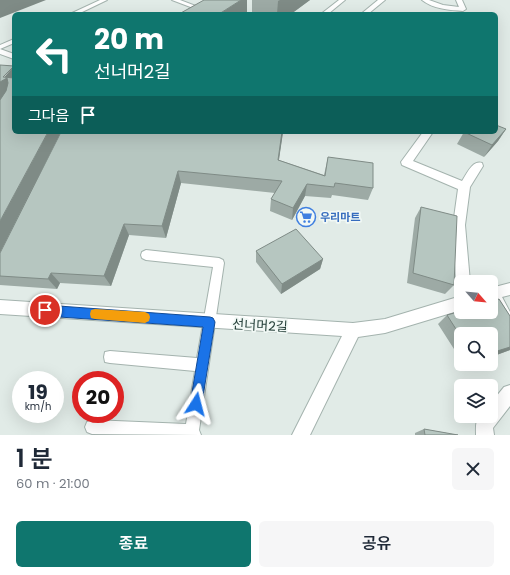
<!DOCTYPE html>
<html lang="ko">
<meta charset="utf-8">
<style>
body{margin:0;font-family:Poppins,"Noto Sans KR",sans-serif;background:#f6f6f7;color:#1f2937;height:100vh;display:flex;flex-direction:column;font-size:15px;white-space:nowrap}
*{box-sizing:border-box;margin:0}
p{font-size:13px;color:#747a83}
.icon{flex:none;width:22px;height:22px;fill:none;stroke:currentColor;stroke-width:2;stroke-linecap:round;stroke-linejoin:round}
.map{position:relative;height:435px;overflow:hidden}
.drawer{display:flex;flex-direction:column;background:#fff;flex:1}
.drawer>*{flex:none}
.banner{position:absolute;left:12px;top:12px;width:486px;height:122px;border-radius:6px;box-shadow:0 4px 16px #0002;background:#0f766e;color:#fff;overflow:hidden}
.needle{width:26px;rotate:117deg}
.tools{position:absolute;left:454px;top:275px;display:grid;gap:8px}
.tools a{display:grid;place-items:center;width:44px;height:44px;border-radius:6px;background:#fff;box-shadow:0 4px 16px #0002;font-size:20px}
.speed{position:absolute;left:12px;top:371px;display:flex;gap:8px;font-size:20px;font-weight:700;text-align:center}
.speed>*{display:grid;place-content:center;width:52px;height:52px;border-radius:50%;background:#fff;box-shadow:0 4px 16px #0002;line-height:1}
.speed small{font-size:10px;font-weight:400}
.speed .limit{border:6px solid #d22;background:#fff;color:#111}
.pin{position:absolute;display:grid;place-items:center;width:34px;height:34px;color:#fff;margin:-17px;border:2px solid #fff;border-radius:50%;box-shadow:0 1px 4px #0007}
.me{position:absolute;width:44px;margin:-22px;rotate:9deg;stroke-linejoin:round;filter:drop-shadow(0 0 3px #0008)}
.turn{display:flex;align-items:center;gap:14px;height:84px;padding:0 16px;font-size:18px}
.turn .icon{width:52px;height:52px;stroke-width:2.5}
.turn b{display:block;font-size:28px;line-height:34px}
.then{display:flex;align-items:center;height:38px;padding:0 16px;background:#0003;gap:8px;font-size:15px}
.round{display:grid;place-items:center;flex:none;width:42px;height:42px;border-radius:6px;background:#f6f6f7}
.summary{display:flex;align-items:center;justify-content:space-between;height:68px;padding:0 16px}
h1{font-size:24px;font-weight:600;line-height:30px}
.button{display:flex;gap:8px;margin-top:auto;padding:8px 16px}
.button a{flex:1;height:46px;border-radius:6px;background:#0f766e;color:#fff;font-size:16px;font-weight:600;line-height:46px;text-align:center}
.button a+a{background:#f6f6f7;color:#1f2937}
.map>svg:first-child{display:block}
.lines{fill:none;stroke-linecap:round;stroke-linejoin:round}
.service-casing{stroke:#a4b3ae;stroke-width:2}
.minor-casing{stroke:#a4b3ae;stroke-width:2}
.service{fill:#fff;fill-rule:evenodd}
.minor{fill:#fff;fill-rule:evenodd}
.wall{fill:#9daaa5}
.shaded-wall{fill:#7f8b86}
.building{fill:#b6c6c0;stroke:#7f8b86}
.route{fill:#1a73e8;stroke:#114b97}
.slow{fill:#f59e0b}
.labels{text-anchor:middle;stroke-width:3.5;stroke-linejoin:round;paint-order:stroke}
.shop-label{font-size:11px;font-weight:bold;fill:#366cbe;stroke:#f1f8f5;text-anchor:start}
.near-street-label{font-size:13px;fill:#213c36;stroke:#f1f8f5}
</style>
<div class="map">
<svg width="510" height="435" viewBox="0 0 510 435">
<rect width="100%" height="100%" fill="#e1ebe7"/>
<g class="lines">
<defs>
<g id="service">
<path d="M100,0H107L78,14H70Z"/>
<path d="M172,0H180L209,11L205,14H198L201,11Z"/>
<path d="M339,0H345L328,14H321Z"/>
<path d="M422,0H429L443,5L459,7L456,0H462L466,9L463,11C450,10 433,9 422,0Z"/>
<path d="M14,39V43L0,49V45Z"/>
<path d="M146,250L219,258L223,260L224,263L199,430L201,435L92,434L87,432L85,427L87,422L92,420L186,424L195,371L110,363L105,362L104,357L105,352L110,351L197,358L213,267L146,260L142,258L141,255L142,252Z"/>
</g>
<g id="minor">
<path d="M378,0H385L368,14H361Z"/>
<path d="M0,49L14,54V59L0,54Z"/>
<path d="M423,132H433L413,161L462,181C467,174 472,160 482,163L483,166L470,187L465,225L470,282H461V287L458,286L456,282L453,225L458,189L402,165L401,162Z"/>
<path d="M510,283V295L502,297L510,312V334L505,332L491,304V288Z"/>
<path d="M461,296V310L385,333L358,337L310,435H292L342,336L0,314V300L353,323L385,319Z"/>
<path d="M510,385V406L493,428L494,435H476C476,427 475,422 480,416H491V403L504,387Z"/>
</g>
</defs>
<use href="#service" class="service-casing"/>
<use href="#minor" class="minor-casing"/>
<use href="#service" class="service"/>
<use href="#minor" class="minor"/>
</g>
<g class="wall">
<path d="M252,0H310L291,14H252Z"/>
<path d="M506,129L498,141L484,157L457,144L464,132Z"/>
<path d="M61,132H283L279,160L324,175L328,157L373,188L368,200L332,195L331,198L305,196L292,220L270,211L271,199L275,193L181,183L166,238L129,235L111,286L60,283L57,289L0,285V253Z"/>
<path d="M421,207L454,285L445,294L407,283L415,218Z"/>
<path d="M256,251L323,259L320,269L281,294L256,262Z"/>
<path d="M499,299L510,316V350L491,357V334H461V360L438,324L447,315L461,311V312H491V302Z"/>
<path d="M424,429L458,435H415V433Z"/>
</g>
<g class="shaded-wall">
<path d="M0,0H46L0,18Z"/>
<path d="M241,0H247V14H219Z"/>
<path d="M280,0H310L291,14H277L278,1Z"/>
<path d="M14,66V86L0,111V82Z"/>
<path d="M506,129L498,141L484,157L492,145Z"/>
<path d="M48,132H61L0,253V221Z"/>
<path d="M282,132H283L277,172L278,160Z"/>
<path d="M178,171L181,183L166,238L162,226Z"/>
<path d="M307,184L305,196L292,220L293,208Z"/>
<path d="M124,224L129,235L111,286L104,276Z"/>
<path d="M323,259L320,269L281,294L282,284Z"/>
<path d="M51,273L60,283L57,289L48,279Z"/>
<path d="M510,347V350L491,357V353Z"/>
</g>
<g class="building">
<path d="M204,0H241L219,14H179Z"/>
<path d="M0,65L14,66L3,77L14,78V132H48L0,221V100L6,91L8,83L7,78L0,82Z"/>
<path d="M496,125L506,129L492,145L464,132H496Z"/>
<path d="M61,132H282L278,160L325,176L328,157L373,163V188L335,183L334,187L307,184L293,208L271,199L282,181L178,171L162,226L124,224L104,276L51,273L48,279L0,276V253Z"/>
<path d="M421,207L457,216L454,285L413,273Z"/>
<path d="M296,229L323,259L282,284L256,251Z"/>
<path d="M499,299L510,316V347L491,353V334H461V337L447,315L461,311V312H491V302Z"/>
<path d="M424,429L458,435H425Z"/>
</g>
<path class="route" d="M45,305L210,317L213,318L215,322L201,409L196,411L192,409L190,404L203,327L45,316L41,314L39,310L41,307Z"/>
<path class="slow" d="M95,309L145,312L149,314L150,317L149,321L145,323L95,319L91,318L90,314L91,310Z"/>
<defs>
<symbol id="supermarket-ring" viewBox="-11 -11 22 22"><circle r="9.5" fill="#f1f8f5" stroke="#3f7fe0" stroke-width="1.5"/><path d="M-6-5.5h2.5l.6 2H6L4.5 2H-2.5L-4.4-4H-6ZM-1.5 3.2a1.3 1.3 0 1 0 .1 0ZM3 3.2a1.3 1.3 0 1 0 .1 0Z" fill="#3f7fe0"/></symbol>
</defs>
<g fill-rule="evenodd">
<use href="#supermarket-ring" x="295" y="206" width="22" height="22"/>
</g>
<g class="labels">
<g class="shop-label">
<text x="320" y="221">우리마트</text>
</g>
<g class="near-street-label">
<text transform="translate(260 325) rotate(3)" y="5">선너머2길</text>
</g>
</g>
</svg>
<div class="tools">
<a><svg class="needle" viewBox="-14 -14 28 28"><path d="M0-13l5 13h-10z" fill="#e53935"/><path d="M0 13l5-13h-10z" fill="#747a83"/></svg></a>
<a><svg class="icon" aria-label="search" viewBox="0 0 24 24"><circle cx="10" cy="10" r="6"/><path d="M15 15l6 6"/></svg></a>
<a><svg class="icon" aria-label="layers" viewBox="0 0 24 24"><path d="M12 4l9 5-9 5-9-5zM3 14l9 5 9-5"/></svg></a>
</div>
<div class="speed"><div>19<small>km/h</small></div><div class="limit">20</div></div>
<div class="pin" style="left:45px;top:310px;background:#d93025"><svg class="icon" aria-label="arrive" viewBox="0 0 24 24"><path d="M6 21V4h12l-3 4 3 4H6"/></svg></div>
<svg class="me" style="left:196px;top:404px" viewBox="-20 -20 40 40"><path d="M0-17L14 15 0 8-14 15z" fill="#1a73e8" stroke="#fff" stroke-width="4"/></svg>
<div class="banner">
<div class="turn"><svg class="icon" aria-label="left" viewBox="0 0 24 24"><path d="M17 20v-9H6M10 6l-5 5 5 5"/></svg><div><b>20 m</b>선너머2길</div></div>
<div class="then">그다음<svg class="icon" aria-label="arrive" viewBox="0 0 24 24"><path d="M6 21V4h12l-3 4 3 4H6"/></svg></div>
</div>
</div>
<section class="drawer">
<div class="summary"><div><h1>1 분</h1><p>60 m · 21:00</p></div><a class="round"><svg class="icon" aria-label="close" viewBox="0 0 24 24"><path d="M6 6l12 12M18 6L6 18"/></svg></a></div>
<div class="button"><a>종료</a><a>공유</a></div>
</section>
